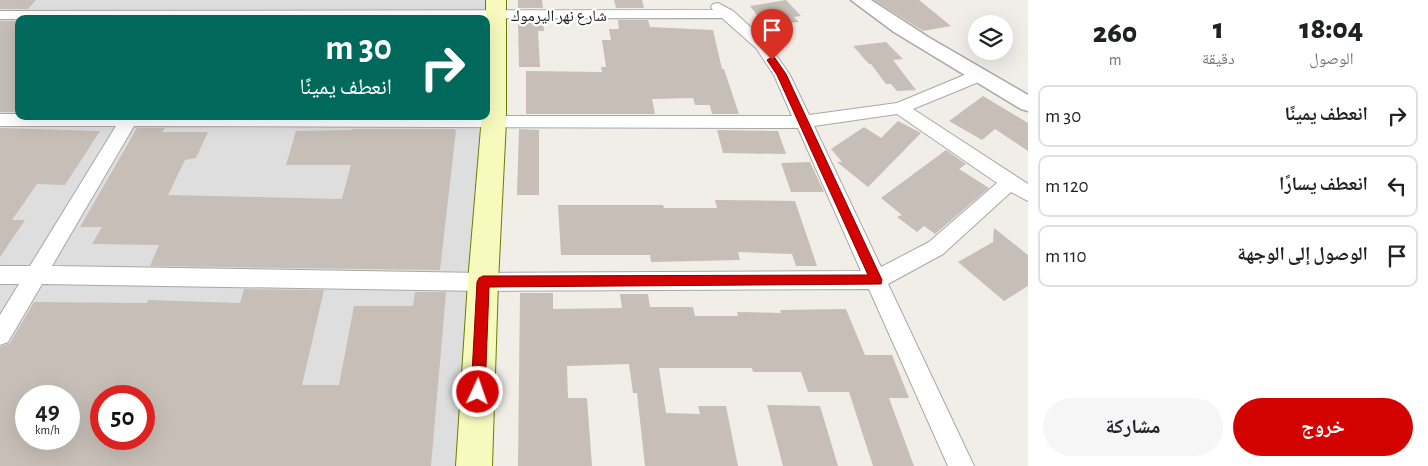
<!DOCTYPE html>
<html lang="ar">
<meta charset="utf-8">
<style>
body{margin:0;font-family:"Alegreya Sans","Noto Naskh Arabic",sans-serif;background:#f6f6f6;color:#202124;direction:rtl;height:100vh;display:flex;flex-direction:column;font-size:19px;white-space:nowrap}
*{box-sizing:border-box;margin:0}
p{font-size:16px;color:#757577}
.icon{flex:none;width:28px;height:28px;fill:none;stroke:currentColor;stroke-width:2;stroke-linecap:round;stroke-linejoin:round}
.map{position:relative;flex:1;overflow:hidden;direction:ltr}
.drawer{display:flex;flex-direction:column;background:#fff;width:400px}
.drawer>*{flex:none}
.guide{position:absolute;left:15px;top:15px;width:475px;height:105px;border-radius:10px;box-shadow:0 5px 20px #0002;direction:rtl;background:#00695c;color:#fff;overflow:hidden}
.fabs{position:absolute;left:968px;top:15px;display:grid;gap:10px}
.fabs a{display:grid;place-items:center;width:45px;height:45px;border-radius:50%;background:#fff;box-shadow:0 5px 20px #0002;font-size:25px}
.speed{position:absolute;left:15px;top:385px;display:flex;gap:10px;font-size:25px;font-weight:700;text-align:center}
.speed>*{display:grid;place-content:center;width:65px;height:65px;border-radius:50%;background:#fff;box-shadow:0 5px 20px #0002;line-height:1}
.speed small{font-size:12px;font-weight:400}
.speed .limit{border:8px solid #d22;background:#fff;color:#111}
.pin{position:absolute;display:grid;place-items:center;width:42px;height:42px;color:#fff;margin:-51px -21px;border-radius:50% 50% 50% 0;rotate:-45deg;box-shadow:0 0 5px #0007}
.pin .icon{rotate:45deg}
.me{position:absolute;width:55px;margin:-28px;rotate:3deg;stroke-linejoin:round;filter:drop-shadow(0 0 4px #0008)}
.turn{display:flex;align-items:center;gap:18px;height:105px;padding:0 15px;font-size:22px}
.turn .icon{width:65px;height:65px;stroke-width:2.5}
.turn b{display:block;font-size:35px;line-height:42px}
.eta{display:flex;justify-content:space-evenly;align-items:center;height:85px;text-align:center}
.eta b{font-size:30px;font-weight:800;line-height:35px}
.button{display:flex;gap:10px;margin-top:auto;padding:10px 15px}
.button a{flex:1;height:58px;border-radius:30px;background:#d20300;color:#fff;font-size:20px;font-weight:800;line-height:58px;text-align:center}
.button a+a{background:#f6f6f6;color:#202124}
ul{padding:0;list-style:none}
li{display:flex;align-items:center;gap:15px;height:62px;margin:0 10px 8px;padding:0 5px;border:2px solid #e0e0e0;border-radius:10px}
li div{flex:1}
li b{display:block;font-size:19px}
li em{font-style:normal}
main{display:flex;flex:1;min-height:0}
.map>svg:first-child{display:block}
.residential{fill:#dfdede;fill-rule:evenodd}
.building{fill:#c6beb7;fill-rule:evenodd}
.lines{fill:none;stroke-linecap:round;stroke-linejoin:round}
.minor-casing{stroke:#a8a8a8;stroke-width:2}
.tertiary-casing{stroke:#a8a8a8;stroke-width:3}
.secondary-casing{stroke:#6d7c04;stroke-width:2}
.minor{fill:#fff;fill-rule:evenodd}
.tertiary{fill:#fff;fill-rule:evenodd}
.secondary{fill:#f6fabd;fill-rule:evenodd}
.route{fill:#d20300;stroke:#880200}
.labels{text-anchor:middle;stroke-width:4.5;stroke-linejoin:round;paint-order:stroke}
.far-street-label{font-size:16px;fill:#212121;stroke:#fff}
</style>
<main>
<section class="drawer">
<div class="eta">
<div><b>18:04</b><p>الوصول</p></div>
<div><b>1</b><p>دقيقة</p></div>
<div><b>260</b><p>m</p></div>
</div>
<ul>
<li><svg class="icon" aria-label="right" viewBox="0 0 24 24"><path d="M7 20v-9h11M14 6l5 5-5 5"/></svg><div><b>انعطف يمينًا</b></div><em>30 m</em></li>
<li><svg class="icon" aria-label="left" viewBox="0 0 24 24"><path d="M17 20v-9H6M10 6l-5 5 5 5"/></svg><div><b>انعطف يسارًا</b></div><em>120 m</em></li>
<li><svg class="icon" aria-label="arrive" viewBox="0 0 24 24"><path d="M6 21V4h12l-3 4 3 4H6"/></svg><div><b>الوصول إلى الوجهة</b></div><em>110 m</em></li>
</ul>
<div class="button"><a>خروج</a><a>مشاركة</a></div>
</section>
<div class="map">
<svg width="1028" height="466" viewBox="0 0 1028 466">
<rect width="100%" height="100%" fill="#f1eee8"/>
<path class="residential" d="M0,0H487L486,19H19V116H481L463,466H0ZM26,396H69V439H26ZM101,396H144V439H101Z"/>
<g class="building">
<path d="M0,0H36L28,9H0Z"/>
<path d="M518,0H542L543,8H518Z"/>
<path d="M614,0H642L644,8H616Z"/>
<path d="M786,0L801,16L794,17L799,22L765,25L750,6Z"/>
<path d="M874,0H919L951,26L923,31Z"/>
<path d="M518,20H543L544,31H538L540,67H519Z"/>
<path d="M618,20H648L650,27L713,30L722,69H724L739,114H712L710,105H695L693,98L652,99L655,114H526V71L602,72L601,67H606L602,40H611L609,29H619Z"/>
<rect x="0" y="21" width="19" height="91"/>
<path d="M886,42L903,59L893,60L916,90L897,91L891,84H886L871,64H869L853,46Z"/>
<path d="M983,96L1028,123V151L995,129L982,140L949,121Z"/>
<path d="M898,121L921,133L868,187L837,162H842L831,149L864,127L881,138Z"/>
<path d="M0,128L100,131L65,185L37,184L12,220H25L0,257Z"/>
<path d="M137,128H165L162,132H208L196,158L185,160L168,195L342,199L351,165H286L296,131L352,130V129H453L456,130L440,270L150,266L159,245L92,244L102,227H80Z"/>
<path d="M519,129L539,130V195H517Z"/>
<path d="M717,130L778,131L786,154L723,153Z"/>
<path d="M946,150L966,164L959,169L989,188L935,234L924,226L917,232L897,217L902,215L881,198Z"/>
<path d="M810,162L824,192H791L781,163Z"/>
<path d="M715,200L795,201L817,266H796L792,254L738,252L740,260L651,262L650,255H561L558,205H663L664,208H717Z"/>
<path d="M994,228L1028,255V286L1004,301L958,262L993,242Z"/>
<path d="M244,289L324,290L302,385H339L354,306H413L415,292H446L431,466H0V347L10,343L34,302L147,303L148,300L240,303ZM26,396H69V439H26ZM101,396H144V439H101Z"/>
<path d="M520,293H553V309L622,308L620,294H648L650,307H693L695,316H738L737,312L781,313L780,310L846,309L865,355H892L909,398H889L914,466H873L849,392H808L801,372H753L752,368H659L666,413L700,414L698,406H726L738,466H645L637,393H633L629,364L567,366L568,398H587L592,466H518Z"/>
<path d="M767,405L820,406L838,466H783Z"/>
</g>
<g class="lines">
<defs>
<path id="minor" d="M718,3L733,11L767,42L790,75L809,115L897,103L974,71L980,70L986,71L988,75L986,79L913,109L1028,184V201L1011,192L943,254L888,284L974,466H948L869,289L483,291L42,284L8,342L0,345V315L19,284H0V266H30L116,126H0V114H19V116H792L774,75L756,48L722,18L0,19V11L713,10L711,7L713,4ZM897,114L997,183L929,242L881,267L814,126ZM134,126L798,128L861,271L483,273L52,266Z"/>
<path id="tertiary" d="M851,0H871L928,37L1028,95V111L1021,109L894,32Z"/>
<path id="secondary" d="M486,0H506V121L498,282L492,466H456L468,282L482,116H486Z"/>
</defs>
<use href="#minor" class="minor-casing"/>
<use href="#tertiary" class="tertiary-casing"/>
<use href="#secondary" class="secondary-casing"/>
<use href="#minor" class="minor"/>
<use href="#tertiary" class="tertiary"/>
<use href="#secondary" class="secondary"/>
</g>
<path class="route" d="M772,57L775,58L786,74L882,280L881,284L489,287L485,392L483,397L478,399L473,397L471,392L477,282L479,278L483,276L868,275L777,75L767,60Z"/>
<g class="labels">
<g class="far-street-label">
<text x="559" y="21">شارع نهر اليرموك</text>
</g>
</g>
</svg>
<div class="fabs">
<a><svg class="icon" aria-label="layers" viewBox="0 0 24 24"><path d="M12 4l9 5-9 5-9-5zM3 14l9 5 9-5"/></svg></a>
</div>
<div class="speed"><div>49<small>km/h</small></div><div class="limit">50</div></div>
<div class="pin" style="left:772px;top:60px;background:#d93025"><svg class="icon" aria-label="arrive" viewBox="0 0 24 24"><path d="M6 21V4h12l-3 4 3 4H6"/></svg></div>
<svg class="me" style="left:478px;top:392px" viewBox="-20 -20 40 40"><circle r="17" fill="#d20300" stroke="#fff" stroke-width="3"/><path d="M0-11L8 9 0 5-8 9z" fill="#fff"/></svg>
<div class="guide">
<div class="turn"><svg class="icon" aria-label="right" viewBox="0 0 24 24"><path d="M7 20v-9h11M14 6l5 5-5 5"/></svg><div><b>30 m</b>انعطف يمينًا</div></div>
</div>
</div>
</main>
